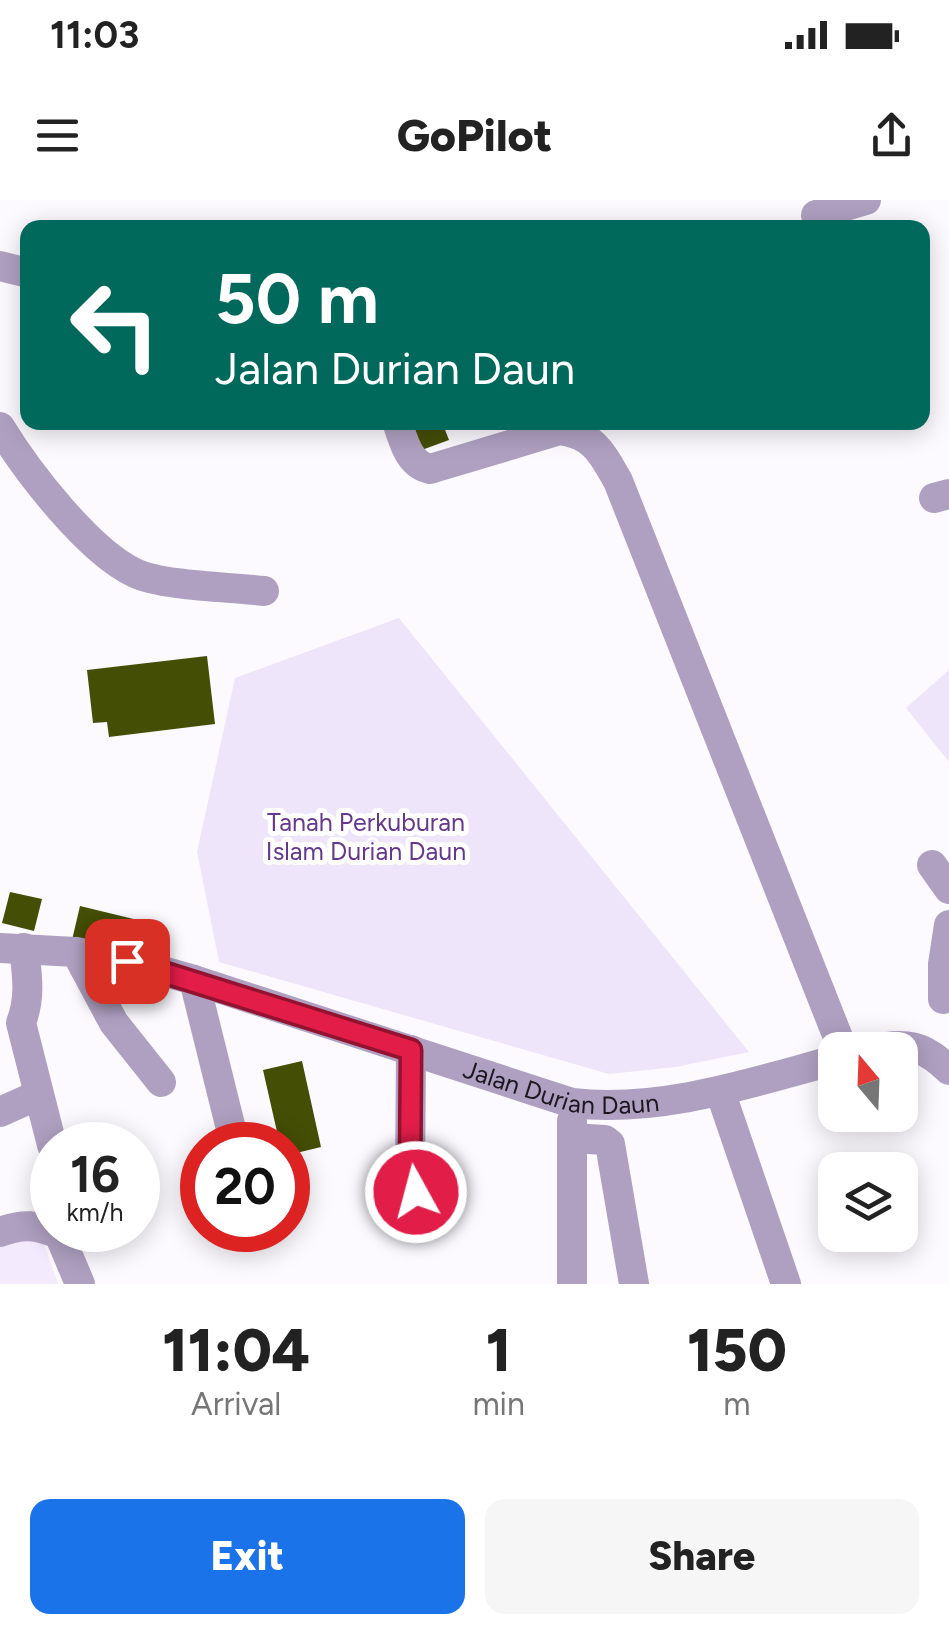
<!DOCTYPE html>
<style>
body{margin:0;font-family:Figtree,sans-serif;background:#f6f6f6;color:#222;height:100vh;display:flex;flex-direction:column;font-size:38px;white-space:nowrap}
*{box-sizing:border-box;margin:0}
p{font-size:32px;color:#767676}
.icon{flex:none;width:55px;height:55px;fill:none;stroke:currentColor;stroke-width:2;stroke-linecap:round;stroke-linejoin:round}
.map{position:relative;height:1084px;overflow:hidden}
.drawer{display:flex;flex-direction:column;background:#fff;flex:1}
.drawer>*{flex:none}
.hud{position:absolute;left:20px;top:20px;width:910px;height:210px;border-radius:20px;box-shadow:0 5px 25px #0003;background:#00695c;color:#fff;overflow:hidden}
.needle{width:65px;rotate:341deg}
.buttons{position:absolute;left:818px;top:832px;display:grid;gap:20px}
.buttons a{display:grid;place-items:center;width:100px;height:100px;border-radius:20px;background:#fff;box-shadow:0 5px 25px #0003;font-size:50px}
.speed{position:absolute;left:30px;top:922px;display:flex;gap:20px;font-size:50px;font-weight:700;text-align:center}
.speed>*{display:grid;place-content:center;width:130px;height:130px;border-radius:50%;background:#fff;box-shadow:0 5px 25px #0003;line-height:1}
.speed small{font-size:25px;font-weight:400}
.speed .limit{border:15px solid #d22;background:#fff;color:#111}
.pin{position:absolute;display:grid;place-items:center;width:85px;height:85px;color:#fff;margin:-42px;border-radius:20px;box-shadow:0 5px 15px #0006}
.me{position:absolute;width:110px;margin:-55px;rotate:353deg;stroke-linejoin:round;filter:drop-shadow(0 0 8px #0008)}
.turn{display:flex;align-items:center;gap:35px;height:210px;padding:0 30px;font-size:45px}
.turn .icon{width:130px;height:130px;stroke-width:2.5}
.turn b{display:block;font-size:70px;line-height:85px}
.eta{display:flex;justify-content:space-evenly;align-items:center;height:170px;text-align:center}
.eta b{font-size:60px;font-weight:800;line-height:70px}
.primary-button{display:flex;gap:20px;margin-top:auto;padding:20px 30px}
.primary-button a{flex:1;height:115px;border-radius:20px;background:#1a73e8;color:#fff;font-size:40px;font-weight:800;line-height:115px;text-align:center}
.primary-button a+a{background:#f6f6f6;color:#222}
.status{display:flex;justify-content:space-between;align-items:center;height:70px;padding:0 50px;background:#fff;direction:ltr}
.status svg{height:28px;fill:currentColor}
header{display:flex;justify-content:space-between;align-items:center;height:130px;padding:0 30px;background:#fff;font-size:45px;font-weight:800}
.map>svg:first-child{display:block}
.built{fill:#f3eafe}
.green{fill:#eee5fa}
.building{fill:#444e05}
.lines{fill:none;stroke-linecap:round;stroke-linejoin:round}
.minor{stroke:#afa0c1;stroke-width:30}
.route-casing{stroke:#92132f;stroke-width:25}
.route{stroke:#e11d48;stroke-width:18}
.labels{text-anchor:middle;stroke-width:10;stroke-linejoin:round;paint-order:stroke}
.park-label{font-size:25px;fill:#65378f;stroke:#fff}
.street-label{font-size:25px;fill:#1b1720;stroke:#fff}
</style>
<div class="status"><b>11:03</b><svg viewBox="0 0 49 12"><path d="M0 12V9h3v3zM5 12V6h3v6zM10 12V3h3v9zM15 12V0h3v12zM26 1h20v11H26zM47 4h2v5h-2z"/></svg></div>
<header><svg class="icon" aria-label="menu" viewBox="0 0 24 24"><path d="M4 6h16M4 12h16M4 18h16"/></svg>GoPilot<svg class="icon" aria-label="share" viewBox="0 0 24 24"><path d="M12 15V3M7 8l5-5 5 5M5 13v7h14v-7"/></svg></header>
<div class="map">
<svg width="949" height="1084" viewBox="0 0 949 1084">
<rect width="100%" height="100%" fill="#fcfaff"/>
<path class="built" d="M32,1010L58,1084H0V1021Z"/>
<g class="green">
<path d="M399,418L749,852L676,867L609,874L219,762L197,652L235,478Z"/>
<path d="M949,470V562L906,508Z"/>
</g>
<g class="building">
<path d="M409,222H442L449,240L419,251Z"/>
<path d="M207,456L215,524L109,537L107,522L93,523L87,470Z"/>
<path d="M10,692L42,699L34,731L2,723Z"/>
<path d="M80,706L146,722L138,757L72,740Z"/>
<path d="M302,861L321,947L288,955V945H280L263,870Z"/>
</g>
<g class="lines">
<g class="minor">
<path d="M816,15L866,0"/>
<path d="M0,66L28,73"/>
<path d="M397,222C404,241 408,264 430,269L560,230C594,235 602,253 618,281L843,850"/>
<path d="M0,227C27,271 88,351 135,373C162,386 231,387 264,391"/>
<path d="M934,298L949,294"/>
<path d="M932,665L949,689"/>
<path id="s1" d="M0,748L76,752L127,761L194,780L572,903C661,913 750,883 835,860"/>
<path d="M24,748C27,775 31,796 21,823L52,945"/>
<path d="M76,752L114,823L161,882"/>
<path d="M194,780L235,945"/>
<path d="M943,799V764L949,725"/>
<path d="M411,850L410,980L416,993L438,1009"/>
<path d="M872,850C905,841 925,846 949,870"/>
<path d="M720,891L786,1084"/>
<path d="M0,912L38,895"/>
<path d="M572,921V1084"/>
<path d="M572,938L605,940L610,944L634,1084"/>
<path d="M0,1032C24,1023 36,1025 59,1034L80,1084"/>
</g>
</g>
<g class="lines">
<defs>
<path id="route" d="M127,761L411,850L410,980L416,992"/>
</defs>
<use href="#route" class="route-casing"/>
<use href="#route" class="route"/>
</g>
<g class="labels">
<g class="park-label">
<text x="366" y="631">Tanah Perkuburan<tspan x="366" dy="29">Islam Durian Daun</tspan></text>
</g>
<g class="street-label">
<text dy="9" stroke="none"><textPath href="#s1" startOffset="582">Jalan Durian Daun</textPath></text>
</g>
</g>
</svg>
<div class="buttons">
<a><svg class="needle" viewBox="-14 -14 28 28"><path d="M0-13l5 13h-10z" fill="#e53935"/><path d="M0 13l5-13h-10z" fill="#767676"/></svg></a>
<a><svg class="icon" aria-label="layers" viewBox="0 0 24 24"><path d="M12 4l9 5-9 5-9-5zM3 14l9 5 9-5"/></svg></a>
</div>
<div class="speed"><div>16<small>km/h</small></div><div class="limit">20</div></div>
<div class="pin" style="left:127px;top:761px;background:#d93025"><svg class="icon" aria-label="arrive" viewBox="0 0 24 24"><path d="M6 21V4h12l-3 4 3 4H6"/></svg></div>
<svg class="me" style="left:416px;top:992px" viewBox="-20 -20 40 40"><circle r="17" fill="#e11d48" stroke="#fff" stroke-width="3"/><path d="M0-11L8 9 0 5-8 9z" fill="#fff"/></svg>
<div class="hud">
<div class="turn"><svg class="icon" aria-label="left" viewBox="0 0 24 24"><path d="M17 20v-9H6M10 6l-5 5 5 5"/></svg><div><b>50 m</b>Jalan Durian Daun</div></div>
</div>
</div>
<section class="drawer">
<div class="eta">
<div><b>11:04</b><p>Arrival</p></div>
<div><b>1</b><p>min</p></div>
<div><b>150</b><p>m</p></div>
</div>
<div class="primary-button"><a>Exit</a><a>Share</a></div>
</section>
